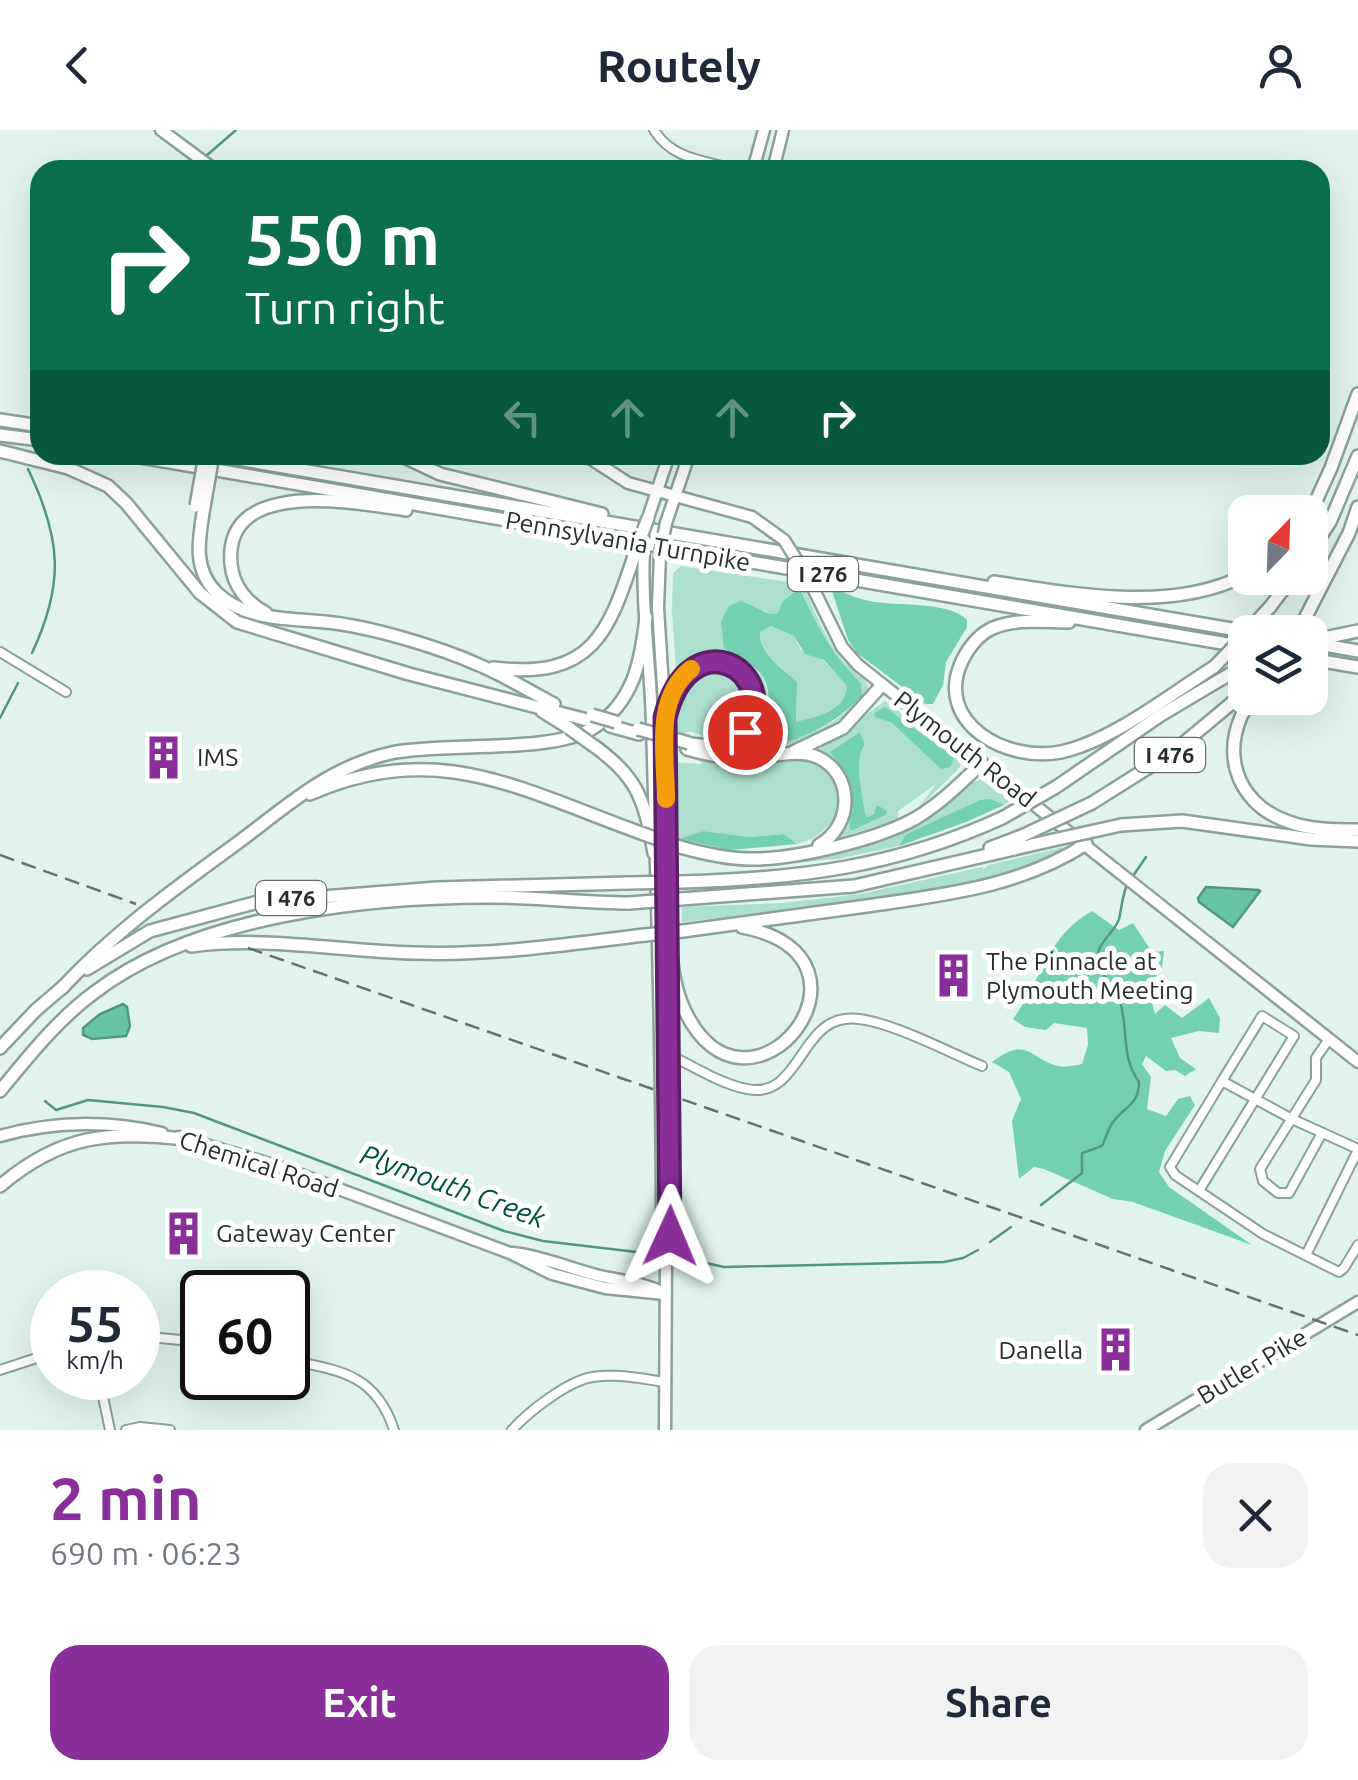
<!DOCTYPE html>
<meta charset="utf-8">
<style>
body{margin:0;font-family:Ubuntu,sans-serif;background:#f2f2f3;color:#1f2937;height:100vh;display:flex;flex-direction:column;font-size:38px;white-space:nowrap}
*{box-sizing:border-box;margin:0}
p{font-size:32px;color:#747a83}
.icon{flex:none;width:55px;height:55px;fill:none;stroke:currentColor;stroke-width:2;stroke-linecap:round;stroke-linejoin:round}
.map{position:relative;height:1300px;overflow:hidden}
.side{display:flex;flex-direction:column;background:#fff;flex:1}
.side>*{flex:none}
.top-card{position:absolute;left:30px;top:30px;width:1300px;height:305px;border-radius:30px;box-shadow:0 10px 40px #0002;background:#0b6e4f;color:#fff;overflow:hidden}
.needle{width:65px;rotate:23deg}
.fabs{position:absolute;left:1228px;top:365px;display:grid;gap:20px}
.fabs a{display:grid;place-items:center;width:100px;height:100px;border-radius:20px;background:#fff;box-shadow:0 10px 40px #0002;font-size:50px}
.speed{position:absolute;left:30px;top:1140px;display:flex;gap:20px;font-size:50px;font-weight:700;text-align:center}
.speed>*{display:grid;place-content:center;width:130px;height:130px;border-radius:50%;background:#fff;box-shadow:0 10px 40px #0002;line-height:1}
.speed small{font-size:25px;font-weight:400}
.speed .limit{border:5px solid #111;border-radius:15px;background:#fff;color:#111}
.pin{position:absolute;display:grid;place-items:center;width:85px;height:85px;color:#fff;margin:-42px;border:5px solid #fff;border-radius:50%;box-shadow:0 2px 10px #0007}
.me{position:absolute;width:110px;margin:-55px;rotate:1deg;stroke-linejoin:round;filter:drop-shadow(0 0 8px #0008)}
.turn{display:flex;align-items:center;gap:35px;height:210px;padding:0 50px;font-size:45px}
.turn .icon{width:130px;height:130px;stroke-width:2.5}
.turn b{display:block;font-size:70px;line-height:85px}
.lanes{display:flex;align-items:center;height:95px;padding:0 50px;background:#0003;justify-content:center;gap:50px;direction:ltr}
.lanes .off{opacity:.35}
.round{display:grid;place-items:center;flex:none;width:105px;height:105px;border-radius:30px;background:#f2f2f3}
.headline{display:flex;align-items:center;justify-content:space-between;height:170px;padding:0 50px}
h1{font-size:60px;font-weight:700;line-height:75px;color:#8a2f9a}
.cta{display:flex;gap:20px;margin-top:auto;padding:20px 50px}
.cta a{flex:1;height:115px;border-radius:30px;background:#8a2f9a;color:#fff;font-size:40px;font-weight:700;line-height:115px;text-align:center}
.cta a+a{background:#f2f2f3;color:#1f2937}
header{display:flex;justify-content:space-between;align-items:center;height:130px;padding:0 50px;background:#fff;font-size:45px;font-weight:700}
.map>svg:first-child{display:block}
.green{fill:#acdfcd;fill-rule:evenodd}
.forest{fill:#74d0b3;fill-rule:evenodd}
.water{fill:#67c3a6;stroke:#549781;stroke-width:2.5}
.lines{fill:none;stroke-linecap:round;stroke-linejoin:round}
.stream{stroke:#549781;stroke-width:2.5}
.minor-casing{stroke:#8da099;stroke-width:12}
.major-casing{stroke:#8da099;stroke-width:15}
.highway-casing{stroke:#8da099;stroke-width:16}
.minor{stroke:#fff;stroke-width:8}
.major{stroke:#fff;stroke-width:10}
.highway{stroke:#fff;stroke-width:11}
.rail{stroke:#66726d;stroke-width:2.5;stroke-dasharray:15 8;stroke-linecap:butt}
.major-bridge-casing{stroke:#8da099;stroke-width:15;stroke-linecap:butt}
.highway-bridge-casing{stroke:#8da099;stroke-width:16;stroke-linecap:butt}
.major-bridge{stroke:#fff;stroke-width:10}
.highway-bridge{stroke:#fff;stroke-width:11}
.route-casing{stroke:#5a1f64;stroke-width:25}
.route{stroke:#8a2f9a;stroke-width:18}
.slow{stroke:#f59e0b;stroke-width:18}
.labels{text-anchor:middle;stroke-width:10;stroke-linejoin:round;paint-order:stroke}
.shield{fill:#fff;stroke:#686d6b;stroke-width:2.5}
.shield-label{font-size:22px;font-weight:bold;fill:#272f2c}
.street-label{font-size:25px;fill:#272f2c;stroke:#fff}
.poi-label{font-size:25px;fill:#272f2c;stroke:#fff;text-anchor:start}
.water-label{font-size:28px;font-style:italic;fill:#00513f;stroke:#fff}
</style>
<header><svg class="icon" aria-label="back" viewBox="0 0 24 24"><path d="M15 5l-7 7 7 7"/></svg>Routely<svg class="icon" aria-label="person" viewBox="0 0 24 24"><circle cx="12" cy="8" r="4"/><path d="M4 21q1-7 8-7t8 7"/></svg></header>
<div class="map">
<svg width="1358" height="1300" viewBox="0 0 1358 1300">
<rect width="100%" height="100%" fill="#e0f4ed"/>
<g class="green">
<path d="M681,436L788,452L799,446C812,474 823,506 842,530C849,538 868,548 868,558C867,566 859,572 854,577C818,613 773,622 725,621C784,598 766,514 704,526C694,527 684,534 676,538L672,482L673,443ZM799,458C817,495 832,525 861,553C859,560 856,571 851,576C832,599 796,609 769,616L760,598C772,563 772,545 736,527L764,480L770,484L778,483L782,472Z"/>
<path d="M771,496L794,506L801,520L823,530L848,556C845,581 817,586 796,593L797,552C782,538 760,524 760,502Z"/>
<path d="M718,539C763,554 750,595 714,610L690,601L674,606C678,575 680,540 718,539Z"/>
<path d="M885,571L961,629L960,637L917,680L936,654L898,681V690L841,707L850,674L816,622ZM860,602L865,614C853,631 863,664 865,684L867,687L874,684L878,675L886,685L851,701C846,688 854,673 851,659C848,642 840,638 839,617Z"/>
<path d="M701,630C719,634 737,637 756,636C773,635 794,627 810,632C858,646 843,704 797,714L784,704L750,707L703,701L679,709L672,632L701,634Z"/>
<path d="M980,650L1013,669L1004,675L991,669L905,705L899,716L837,729L769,735C842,726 916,701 971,653Z"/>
<path d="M1063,717C1041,760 740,785 682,792V777L783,773L861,764L982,737L984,739L989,735Z"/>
</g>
<g class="forest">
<path d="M799,458C818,496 830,523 861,553L862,566C833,596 794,616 752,617L751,606C769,591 776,558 758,541C749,531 734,526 724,518L721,492L729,476L741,471L770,484L778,483L782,472ZM771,496L794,506L805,524L824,530L847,556C846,581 816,587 796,592L797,552C782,538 759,524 760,502Z"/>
<path d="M831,458C841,461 851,466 861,469C889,478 948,469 967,490V497L946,532L943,555L933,574H925L857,523L848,510Z"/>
<path d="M885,577L952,626L954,629L950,637L941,639L891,592L875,587L874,583Z"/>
<path d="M860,602L865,614C853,631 863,664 865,684L867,687L874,684L877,675L887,681L886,685L851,701C848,693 850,687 851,677C853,654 844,640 830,622Z"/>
<path d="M991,669L1004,675L966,692L899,716L905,705L980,670Z"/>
<path d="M703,701L750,707L784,704L797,714L730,720L679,709Z"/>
<path d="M1092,781L1119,800L1133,793L1152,822L1164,821L1162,837L1148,859L1155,884L1165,875L1182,888L1209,868L1220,888L1219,903L1199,901L1171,908L1180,928L1196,939L1185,946L1175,940L1166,941L1146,926L1142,934L1151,947L1147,979L1166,986L1178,969L1190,966L1195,975L1165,1021L1159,1042L1169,1057L1252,1115L1133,1072L1113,1069L1044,1039L1034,1037L1019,1049L1012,991L1021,969L1009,942L992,932C1028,905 1030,929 1058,936C1065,938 1076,935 1082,934L1088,915L1087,898L1054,893L1046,900L1025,897L1013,889C1042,850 1046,807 1092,781Z"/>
</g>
<g class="water">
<path d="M1206,757L1259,760L1260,761L1233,797L1199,772L1198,768Z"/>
<path d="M123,874L127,877L130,896L126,906L92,909L83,905V898L100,884Z"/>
</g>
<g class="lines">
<g class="stream">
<path d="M206,26L236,0"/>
<path d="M196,40L199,35"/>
<path d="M40,248L37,252L40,261"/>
<path d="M28,339C61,408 65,453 32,523"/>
<path d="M0,588L18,553"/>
<path d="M1133,746L1146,727"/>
<path d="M45,971L56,980L88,970L163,977L194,983L504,1101L543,1111L662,1125"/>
<path d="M1041,1075L1082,1043V1023L1102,1016C1106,1008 1108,999 1113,992C1125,976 1139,975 1139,952C1120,925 1129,901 1120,871C1115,855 1094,841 1098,823C1101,809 1115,802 1119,789C1122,777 1122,765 1128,752"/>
<path d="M990,1112L1011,1097"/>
<path d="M670,1125L724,1137L944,1132L963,1128L978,1120"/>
</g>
<defs>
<g id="minor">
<path d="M654,0C672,30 707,31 738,40"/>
<path d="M0,522L66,562"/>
<path d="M669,925C694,936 720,954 747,959C798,970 800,894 845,889C878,884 950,923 982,936"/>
<path d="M1322,1003L1289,1063H1278L1263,1051L1260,1039L1316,950V928L1329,909"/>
<path d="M1358,1019L1292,989L1222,951L1170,1037L1175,1045L1263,1104L1339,1142L1344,1138L1358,1115"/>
<path d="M1200,1059L1294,906L1262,886L1222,951"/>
<path d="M1306,1125L1358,1020"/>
<path d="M138,1206L202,1212"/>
<path d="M288,1230C339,1240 376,1244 394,1300"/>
<path d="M0,1240L52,1223"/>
<path d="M99,1248L110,1300"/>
<path d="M126,1300L140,1297L170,1300"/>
<path d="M512,1300C528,1282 569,1250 593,1247C617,1243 642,1249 666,1252"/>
</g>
<g id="major">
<path d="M161,0L215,40"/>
<path d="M753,40L764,0"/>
<path d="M773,40L783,0"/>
<path d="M585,325L628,353L752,387L784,410"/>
<path d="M648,388L669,325"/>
<path d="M666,393L689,325"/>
<path d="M644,420C641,478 651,537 652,595C657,766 662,936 662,1107L666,1121"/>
<path d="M660,423L658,478L665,588L667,795"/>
<path d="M808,448L842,517L858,535L1358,932"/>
<path d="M0,1006C54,991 107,990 162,1003"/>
<path d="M179,1007L280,1037L510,1123L552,1144L605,1158L665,1164"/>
<path d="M513,1123C542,1126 568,1138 596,1145C620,1151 642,1152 664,1163"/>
<path d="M665,1300L666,1130L670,1106L668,832"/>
<path d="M1146,1300L1358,1172"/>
</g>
<g id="highway">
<path d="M0,290L40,296"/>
<path d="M0,305L40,310"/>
<path d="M0,321L68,338L108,356L126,373L200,463L237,492L409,544L587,590"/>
<path d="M129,325L1245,517"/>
<path d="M214,325L1249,502"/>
<path d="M400,325L440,344L602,384"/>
<path d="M262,326L293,325"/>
<path d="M204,377C199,408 192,439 217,463C246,491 288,488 325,492C369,496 439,517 479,535C505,546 529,561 554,574"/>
<path d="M1310,384L1331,338L1358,264"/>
<path d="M1310,422L1330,392L1358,326"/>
<path d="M994,452C1072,464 1173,483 1245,445"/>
<path d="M1270,477L1292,448"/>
<path d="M266,483C247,473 233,456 231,434C223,346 356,373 406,380"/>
<path d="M1069,492C1044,492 1017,488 993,498C979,504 969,517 962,531C933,593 1007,633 1061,622C1112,611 1169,565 1214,537"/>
<path d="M1298,502L1349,403L1358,377"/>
<path d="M1310,511L1358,501"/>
<path d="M1313,513L1358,521"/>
<path d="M1310,529L1358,537"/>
<path d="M493,538C594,550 609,502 636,420"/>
<path d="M1252,568C1218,614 1232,673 1289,692C1311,700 1335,700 1358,700"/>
<path d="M542,581L569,598"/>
<path d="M665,588C668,576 670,562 678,551C694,529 728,525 746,547C763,568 755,603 730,613C718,619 704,615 691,614"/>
<path d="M610,596L639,604"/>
<path d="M587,611C636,644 644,666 654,723"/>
<path d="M687,619C707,625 728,629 748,628C771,628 796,618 817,627C855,644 853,696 819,715"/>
<path d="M793,622L843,598L882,555"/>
<path d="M1056,657L1161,585L1245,535"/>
<path d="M310,664C437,608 521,660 641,703"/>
<path d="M1092,673L1173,622L1245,562"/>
<path d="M1121,695L1182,691L1311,709L1358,711"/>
<path d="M680,717C705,724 731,730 757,729C800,728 879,709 916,688C941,673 961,653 982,633"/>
<path d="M990,718L1024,705"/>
<path d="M681,752C797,749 895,737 1002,688"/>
<path d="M681,769L854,756L1031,715"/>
<path d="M667,788C671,818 671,851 684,879C747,1015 899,827 742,797"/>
<path d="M683,801C747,792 810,784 874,775C949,764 1021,756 1086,714"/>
<path d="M191,816C265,806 340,821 414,823C492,826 568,814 645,805"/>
<path d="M87,839L150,801L258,772L437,758L627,753"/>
<path d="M61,859C113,803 174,759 236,714C286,677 328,637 391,623C444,612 551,624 593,598C634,572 641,531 646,487"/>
<path d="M0,918L36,880L64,856"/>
<path d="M0,961C29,926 58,889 95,862C196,785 367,767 491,767C537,767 583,773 629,773"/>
<path d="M0,1056C61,1004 109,1001 186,1009"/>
</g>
</defs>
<use href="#minor" class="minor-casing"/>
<use href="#major" class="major-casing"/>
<use href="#highway" class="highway-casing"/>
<use href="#minor" class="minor"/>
<use href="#major" class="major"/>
<use href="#highway" class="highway"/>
<g class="rail">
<path d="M0,725L136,774"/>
<path d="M248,818L1358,1205"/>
</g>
<defs>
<g id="major-bridge">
<path d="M784,410L808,448"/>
<path d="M660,423L666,393"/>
</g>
<g id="highway-bridge">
<path d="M196,376L205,325"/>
<path d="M204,377L213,325"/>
<path d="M636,420L648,388"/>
<path d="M1247,502L1270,477"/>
<path d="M1214,537L1245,505"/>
<path d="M592,585L616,592"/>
<path d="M569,598L587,611"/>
<path d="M638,599L689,613"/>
<path d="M1002,688L1056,657"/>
<path d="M641,703L680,717"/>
<path d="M1024,705L1092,673"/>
<path d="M1031,715L1121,695"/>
<path d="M627,753L681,752"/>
<path d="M629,773L681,769"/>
<path d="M645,805L683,801"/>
</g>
</defs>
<use href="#major-bridge" class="major-bridge-casing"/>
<use href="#highway-bridge" class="highway-bridge-casing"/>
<use href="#major-bridge" class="major-bridge"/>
<use href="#highway-bridge" class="highway-bridge"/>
</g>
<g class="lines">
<defs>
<path id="route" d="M670,1106L665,588C689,488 783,540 745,602"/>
</defs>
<use href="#route" class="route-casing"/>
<use href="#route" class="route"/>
<path class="slow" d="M666,669C666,626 653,569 691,539"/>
</g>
<defs>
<symbol id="building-bare" viewBox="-9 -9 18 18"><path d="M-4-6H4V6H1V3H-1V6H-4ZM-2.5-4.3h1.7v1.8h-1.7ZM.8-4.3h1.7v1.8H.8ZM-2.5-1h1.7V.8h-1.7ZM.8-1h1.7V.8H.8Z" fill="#8a2f9a" stroke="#fff" stroke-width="2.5" paint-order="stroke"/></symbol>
</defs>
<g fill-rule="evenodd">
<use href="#building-bare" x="132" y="596" width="63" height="63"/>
<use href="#building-bare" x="922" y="814" width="63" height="63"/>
<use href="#building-bare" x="152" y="1072" width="63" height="63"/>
<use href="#building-bare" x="1084" y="1188" width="63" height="63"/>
</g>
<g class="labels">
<g class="shield">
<rect x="788" y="427" width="70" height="34" rx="8"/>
<rect x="1135" y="608" width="70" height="34" rx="8"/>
<rect x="256" y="751" width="70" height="34" rx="8"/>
</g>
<g class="shield-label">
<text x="823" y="452">I 276</text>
<text x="1170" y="633">I 476</text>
<text x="291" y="776">I 476</text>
</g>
<g class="street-label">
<text transform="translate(628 411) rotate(10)" y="9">Pennsylvania Turnpike</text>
<text transform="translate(965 619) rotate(38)" y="9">Plymouth Road</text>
<text transform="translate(259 1034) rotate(18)" y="9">Chemical Road</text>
<text transform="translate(1252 1236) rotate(-31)" y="9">Butler Pike</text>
</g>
<g class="poi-label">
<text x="197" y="636">IMS</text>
<text x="986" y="840">The Pinnacle at<tspan x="986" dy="29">Plymouth Meeting</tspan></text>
<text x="216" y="1112">Gateway Center</text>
<text x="1083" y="1229" text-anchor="end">Danella</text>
</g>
<g class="water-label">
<text transform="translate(453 1056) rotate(20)" y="10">Plymouth Creek</text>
</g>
</g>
</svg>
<div class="fabs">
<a><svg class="needle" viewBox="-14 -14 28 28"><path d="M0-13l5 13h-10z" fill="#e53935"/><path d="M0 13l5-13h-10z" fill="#747a83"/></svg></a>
<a><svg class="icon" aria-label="layers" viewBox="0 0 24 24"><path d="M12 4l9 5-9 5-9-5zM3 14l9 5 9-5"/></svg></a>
</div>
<div class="speed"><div>55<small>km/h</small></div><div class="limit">60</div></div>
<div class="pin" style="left:745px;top:602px;background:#d93025"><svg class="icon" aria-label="arrive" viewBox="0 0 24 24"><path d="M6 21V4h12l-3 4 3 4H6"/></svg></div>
<svg class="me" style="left:670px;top:1106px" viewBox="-20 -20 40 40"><path d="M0-17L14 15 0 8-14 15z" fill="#8a2f9a" stroke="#fff" stroke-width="4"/></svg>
<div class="top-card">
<div class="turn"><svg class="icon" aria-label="right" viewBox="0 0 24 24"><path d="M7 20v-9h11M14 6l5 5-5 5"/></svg><div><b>550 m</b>Turn right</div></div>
<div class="lanes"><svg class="icon off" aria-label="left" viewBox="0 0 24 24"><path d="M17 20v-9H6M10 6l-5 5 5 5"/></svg><svg class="icon off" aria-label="ahead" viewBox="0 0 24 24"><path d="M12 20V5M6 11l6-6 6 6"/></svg><svg class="icon off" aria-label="ahead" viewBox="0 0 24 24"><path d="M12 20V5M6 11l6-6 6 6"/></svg><svg class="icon" aria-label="right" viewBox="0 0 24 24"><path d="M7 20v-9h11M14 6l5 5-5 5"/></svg></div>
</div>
</div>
<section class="side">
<div class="headline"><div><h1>2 min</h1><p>690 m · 06:23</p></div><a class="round"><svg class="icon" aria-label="close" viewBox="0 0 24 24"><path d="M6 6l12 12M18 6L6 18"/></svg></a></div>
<div class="cta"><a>Exit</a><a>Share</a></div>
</section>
